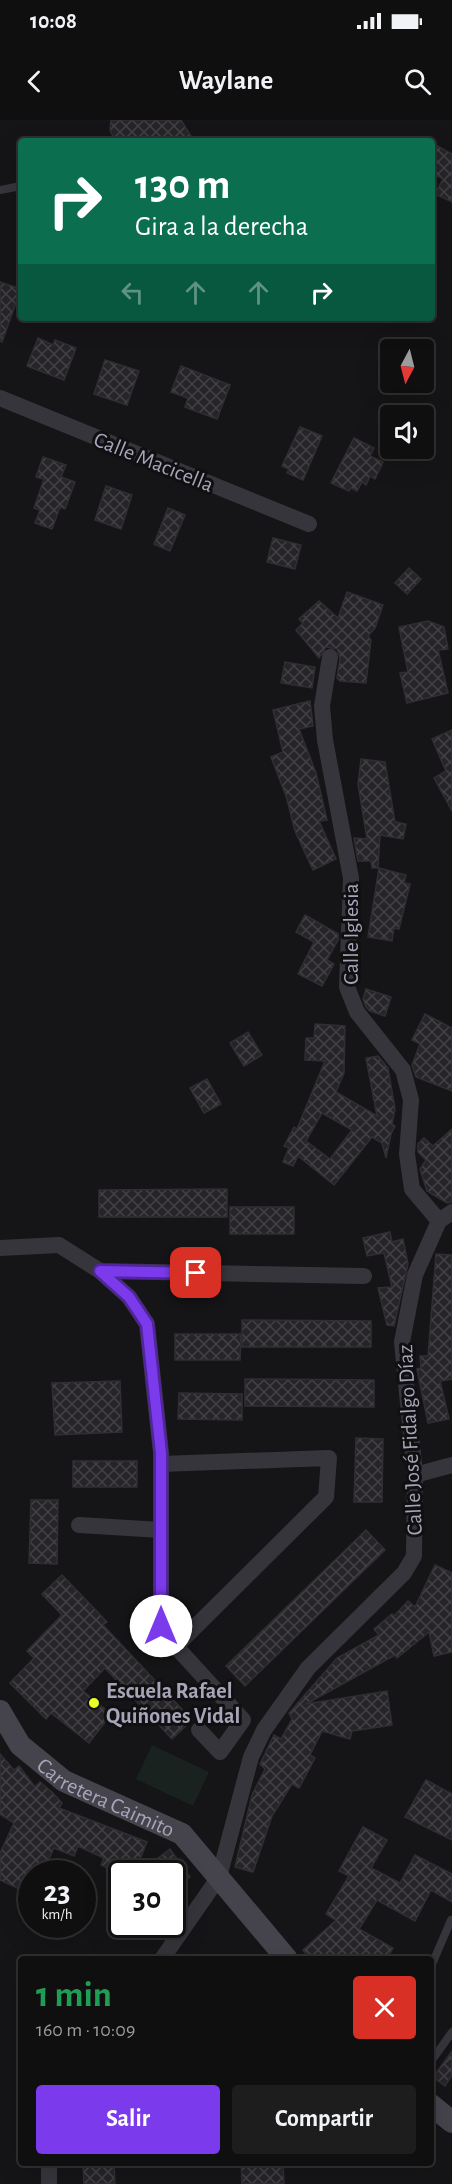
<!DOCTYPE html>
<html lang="es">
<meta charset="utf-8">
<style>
body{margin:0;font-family:"Alegreya Sans",sans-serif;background:#1e1d1e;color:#f1f3f6;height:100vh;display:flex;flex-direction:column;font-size:22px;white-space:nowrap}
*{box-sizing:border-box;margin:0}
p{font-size:20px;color:#9c9c9f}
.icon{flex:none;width:33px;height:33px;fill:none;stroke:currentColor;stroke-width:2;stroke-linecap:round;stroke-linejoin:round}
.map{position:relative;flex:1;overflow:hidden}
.side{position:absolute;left:18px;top:1836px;width:416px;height:210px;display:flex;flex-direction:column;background:#100f10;border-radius:6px;box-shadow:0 6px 24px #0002,0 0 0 2px #302f30}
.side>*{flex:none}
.hud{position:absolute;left:18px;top:18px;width:417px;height:183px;border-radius:6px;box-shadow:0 6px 24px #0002,0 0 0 2px #302f30;background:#0b6e4f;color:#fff;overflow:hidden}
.needle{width:39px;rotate:187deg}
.buttons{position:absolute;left:380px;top:219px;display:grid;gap:12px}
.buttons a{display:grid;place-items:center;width:54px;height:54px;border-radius:6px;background:#100f10;box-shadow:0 6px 24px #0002,0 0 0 2px #302f30;font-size:30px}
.speed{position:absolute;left:18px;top:1740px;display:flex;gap:12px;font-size:30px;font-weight:700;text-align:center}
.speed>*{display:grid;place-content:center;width:78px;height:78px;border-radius:50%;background:#100f10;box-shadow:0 6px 24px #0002,0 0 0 2px #302f30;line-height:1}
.speed small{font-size:15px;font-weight:400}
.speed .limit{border:3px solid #111;border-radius:9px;background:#fff;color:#111}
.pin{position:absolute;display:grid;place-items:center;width:51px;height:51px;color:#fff;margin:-26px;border-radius:12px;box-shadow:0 3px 9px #0006}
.me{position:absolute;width:66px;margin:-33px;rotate:0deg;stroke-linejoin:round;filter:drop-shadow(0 0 4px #0008)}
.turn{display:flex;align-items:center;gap:21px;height:126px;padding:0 18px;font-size:27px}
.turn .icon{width:78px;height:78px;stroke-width:2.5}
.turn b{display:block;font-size:42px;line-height:51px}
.lanes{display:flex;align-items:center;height:57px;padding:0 18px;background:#0003;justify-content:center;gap:30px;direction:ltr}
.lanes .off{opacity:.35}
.round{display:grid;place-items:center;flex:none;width:63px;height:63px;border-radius:6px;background:#1e1d1e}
.head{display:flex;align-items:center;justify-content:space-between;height:102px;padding:0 18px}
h1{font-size:36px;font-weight:700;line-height:45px;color:#1e9e55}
.primary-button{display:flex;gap:12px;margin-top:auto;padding:12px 18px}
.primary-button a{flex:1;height:69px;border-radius:6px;background:#7c3aed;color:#fff;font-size:24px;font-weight:700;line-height:69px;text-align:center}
.primary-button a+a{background:#1e1d1e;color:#f1f3f6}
.status{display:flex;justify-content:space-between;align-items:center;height:42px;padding:0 30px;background:#100f10;direction:ltr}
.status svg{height:16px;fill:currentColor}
header{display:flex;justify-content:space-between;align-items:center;height:78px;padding:0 18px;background:#100f10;font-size:27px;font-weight:700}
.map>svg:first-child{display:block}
.pitch{fill:#1a221f}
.building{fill:url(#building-cross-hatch);stroke:#302e33;stroke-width:1.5;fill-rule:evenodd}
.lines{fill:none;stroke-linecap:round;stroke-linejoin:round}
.lane{stroke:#37353c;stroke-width:8}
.street{stroke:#37353c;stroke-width:16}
.secondary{stroke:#45434c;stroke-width:22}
.route-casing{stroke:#51269a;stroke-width:15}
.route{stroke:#7c3aed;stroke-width:10}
.poi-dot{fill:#e8ff24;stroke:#100f11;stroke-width:2}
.labels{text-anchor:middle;stroke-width:6;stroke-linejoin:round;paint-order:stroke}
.street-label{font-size:22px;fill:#a7a5b8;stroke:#100f11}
.poi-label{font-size:22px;font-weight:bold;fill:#a7a5b8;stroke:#100f11;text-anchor:start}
</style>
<div class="status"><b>10:08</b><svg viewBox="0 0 49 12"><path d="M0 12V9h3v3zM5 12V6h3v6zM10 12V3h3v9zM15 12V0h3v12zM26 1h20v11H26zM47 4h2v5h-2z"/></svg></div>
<header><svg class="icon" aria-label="back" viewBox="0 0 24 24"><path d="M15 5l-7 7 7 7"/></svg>Waylane<svg class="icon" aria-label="search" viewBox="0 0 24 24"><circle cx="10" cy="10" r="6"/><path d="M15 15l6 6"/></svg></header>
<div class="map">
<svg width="452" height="2064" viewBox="0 0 452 2064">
<defs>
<pattern id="building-cross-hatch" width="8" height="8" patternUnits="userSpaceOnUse" patternTransform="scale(1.5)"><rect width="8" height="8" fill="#262428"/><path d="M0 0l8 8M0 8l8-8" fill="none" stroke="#434145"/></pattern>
</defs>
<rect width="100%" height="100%" fill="#151416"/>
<path class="pitch" d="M152,1625L209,1652L193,1686L136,1659Z"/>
<g class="building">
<path d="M111,0H181L194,21H115L110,10Z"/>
<path d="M432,23L452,34V82L435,74L443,59L432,53Z"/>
<path d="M0,162L21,169L2,222L0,221Z"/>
<path d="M38,218L53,225L55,220L76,228L64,260L27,246Z"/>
<path d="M105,240L139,251L127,285L94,274Z"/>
<path d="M181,246L230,265L217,299L185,287L188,278L171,272Z"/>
<path d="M300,307L322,316L303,360L287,353L289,349L282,346Z"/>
<path d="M354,318L374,328L370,336L383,342L375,359L370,356L366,365L362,362L357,371L351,368L349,371L331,363Z"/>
<path d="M43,337L66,345L61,357L75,362L65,389L60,387L52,409L35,403L40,390L34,388L44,359L36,357Z"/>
<path d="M106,366L132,375L121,409L95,400Z"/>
<path d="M168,388L185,395L170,431L154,424Z"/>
<path d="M273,418L301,425L295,449L267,442Z"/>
<path d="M409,448L421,459L407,474L395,463Z"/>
<path d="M347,472L383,485L375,508L368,516L371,520L366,563L340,561L337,558L340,538L337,529L326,527L319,538L296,510L303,503L299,499L319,481L338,498Z"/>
<path d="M428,501L444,507L448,529L438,530L448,573L407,583L400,553L408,552L399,507Z"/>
<path d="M285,542L315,547L312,568L281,563Z"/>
<path d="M310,581L313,606L299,609L316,653L327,700L319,701L336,739L313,750L295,711L286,676L271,637L283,632L273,590Z"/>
<path d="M452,610V691L434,658L446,651L432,619Z"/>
<path d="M361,639L385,642L395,702L406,704L403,719L380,715L378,748H372L371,741H358L354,718L367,719L358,664Z"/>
<path d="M379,748L406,755L404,763L410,764L399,809L394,808L392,821L368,817Z"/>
<path d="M305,795L338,814V820L327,840L334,844L322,866L298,854L314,822L296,812Z"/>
<path d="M366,869L391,877L385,896L370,891L366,887L363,879Z"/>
<path d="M425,894L452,908V971L416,957L412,945L420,924L412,920Z"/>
<path d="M315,904L345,906L344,953L336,972L377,996L366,938L378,936L388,948L395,989L392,1004L395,1006L391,1014L386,1038L382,1023L372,1017L334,1065L298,1036L293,1046L283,1042L289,1028L284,1026L294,1007L297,1009L325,941L305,940L306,918H314ZM322,993L352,1010L330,1039L306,1021Z"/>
<path d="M248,912L262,935L244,946L230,923Z"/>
<path d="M207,959L221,984L204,993L190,968Z"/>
<path d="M452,1009V1082L447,1083L427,1071L420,1049L426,1040L418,1032V1024L424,1018L433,1026Z"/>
<path d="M227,1069V1097H99V1070Z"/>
<rect x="230" y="1087" width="64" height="27"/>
<path d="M390,1112L392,1122L403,1119L408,1144L394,1206L387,1205L378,1168L392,1167L384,1133L367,1136L363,1118Z"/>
<path d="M436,1134L452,1135V1259L440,1261L449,1299L428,1303L417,1249L421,1248L420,1236H428Z"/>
<path d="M242,1200L371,1201V1227H242Z"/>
<path d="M175,1214H241L240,1240H175Z"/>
<path d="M245,1259L374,1260V1287L245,1286Z"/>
<path d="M120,1261L122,1312L55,1315L52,1263Z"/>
<path d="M179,1273L242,1274V1300L178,1299Z"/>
<path d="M356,1318L383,1319L382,1382H354Z"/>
<rect x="73" y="1341" width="64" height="26"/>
<path d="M31,1380H58L57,1444L29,1443Z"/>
<path d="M366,1410L385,1430L245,1566L226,1546Z"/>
<path d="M435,1445L452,1453V1532L434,1536L429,1512L397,1538L395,1535L306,1584L387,1571L392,1605L352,1611L350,1619L322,1611L310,1635L315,1638L299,1668L292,1664L272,1696L253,1752L235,1747L252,1675L265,1649L260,1644L274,1615L281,1619L292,1599L289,1593L337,1538L379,1515L374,1509L392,1494L394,1496L408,1481L415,1487Z"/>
<path d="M62,1455L107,1502L103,1505L192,1600L172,1619L105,1548L83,1571L111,1594L89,1623L51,1593L46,1599L10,1563L34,1538L27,1531L62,1495L42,1474Z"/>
<path d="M0,1634L14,1650L19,1646L35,1667L40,1662L53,1673L62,1683L59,1688L147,1722L134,1754H120L101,1745L104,1738L78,1726L74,1736L54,1728L42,1754H32V1775L0,1760V1733L14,1703L0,1694Z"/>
<path d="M426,1660L452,1674V1720L405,1697Z"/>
<path d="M363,1707L387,1720L371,1748L400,1763L415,1735L452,1754V1782L431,1770L415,1801L377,1780L359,1809L393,1828L387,1839H310L303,1830L336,1800L326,1794L349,1756L339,1751Z"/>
<path d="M170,1729L190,1757L172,1770V1754H137Z"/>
<path d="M452,1931V1955L445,1966L433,1957Z"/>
<path d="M83,2043H114L115,2064H84Z"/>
<path d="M241,2043H283L284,2064H242Z"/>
</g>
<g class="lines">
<g class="lane">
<path d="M0,70L21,66"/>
<path d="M430,1849L451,1800"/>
<path d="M430,1943L452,1912"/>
</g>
<g class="street">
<path d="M0,278L309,404"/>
<path d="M330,537L322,586L325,620L351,758L347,867L357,892L403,950L411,980L407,1034L412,1069L439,1101"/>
<path d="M0,1128L59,1125L100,1151L364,1156"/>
<path d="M100,1151L129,1177L147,1204L161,1333V1506L169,1519L243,1600L220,1632L199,1610"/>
<path d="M161,1344L329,1338L326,1377L176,1526"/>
<path d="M415,1355L452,1345"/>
<path d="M79,1405L161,1410"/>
<path d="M162,1839L219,1757L251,1637L264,1610L308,1548L404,1453L414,1436L415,1355L402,1222L415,1155L439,1101L452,1092"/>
<path d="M49,2043V2064"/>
</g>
<g class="secondary">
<path id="s1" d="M0,1591L20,1625L64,1661L182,1714L287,1839"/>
<path d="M430,1984L452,2002"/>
</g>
</g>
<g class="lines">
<defs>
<path id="route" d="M161,1506V1333L147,1204L129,1177L100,1151L196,1153"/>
</defs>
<use href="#route" class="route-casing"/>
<use href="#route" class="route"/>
</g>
<circle class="poi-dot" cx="94" cy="1583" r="6"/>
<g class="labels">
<g class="street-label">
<text transform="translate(154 341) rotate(22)" y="8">Calle Macicella</text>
<text transform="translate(350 814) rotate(-90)" y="8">Calle Iglesia</text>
<text transform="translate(409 1320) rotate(-93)" y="8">Calle José Fidalgo Díaz</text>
<text dy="8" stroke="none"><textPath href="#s1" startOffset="141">Carretera Caimito</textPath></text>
</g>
<g class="poi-label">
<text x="106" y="1578">Escuela Rafael<tspan x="106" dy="25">Quiñones Vidal</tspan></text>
</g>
</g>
</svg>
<div class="buttons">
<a><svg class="needle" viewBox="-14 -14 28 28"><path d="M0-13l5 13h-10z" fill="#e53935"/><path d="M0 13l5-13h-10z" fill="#9c9c9f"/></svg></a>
<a><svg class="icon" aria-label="sound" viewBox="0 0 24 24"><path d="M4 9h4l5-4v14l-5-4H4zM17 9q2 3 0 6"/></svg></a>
</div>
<div class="speed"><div>23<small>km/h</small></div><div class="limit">30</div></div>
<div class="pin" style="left:196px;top:1153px;background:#d93025"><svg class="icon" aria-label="arrive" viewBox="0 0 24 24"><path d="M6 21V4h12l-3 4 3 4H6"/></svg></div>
<svg class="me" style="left:161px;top:1506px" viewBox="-20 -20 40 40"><circle r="19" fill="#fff"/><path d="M0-13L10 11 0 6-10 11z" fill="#7c3aed"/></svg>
<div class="hud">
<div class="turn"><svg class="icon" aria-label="right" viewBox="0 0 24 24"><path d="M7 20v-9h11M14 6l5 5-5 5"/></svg><div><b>130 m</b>Gira a la derecha</div></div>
<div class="lanes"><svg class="icon off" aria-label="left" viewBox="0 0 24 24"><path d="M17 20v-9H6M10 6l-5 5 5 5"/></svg><svg class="icon off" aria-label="ahead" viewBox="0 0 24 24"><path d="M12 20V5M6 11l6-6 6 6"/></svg><svg class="icon off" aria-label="ahead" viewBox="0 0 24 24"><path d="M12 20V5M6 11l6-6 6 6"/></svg><svg class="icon" aria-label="right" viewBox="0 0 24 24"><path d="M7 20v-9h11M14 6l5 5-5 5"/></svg></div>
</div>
<section class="side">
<div class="head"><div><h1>1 min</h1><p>160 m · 10:09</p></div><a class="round" style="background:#d93025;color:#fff"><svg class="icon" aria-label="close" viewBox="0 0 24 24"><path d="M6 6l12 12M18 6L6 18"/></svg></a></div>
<div class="primary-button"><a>Salir</a><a>Compartir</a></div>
</section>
</div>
